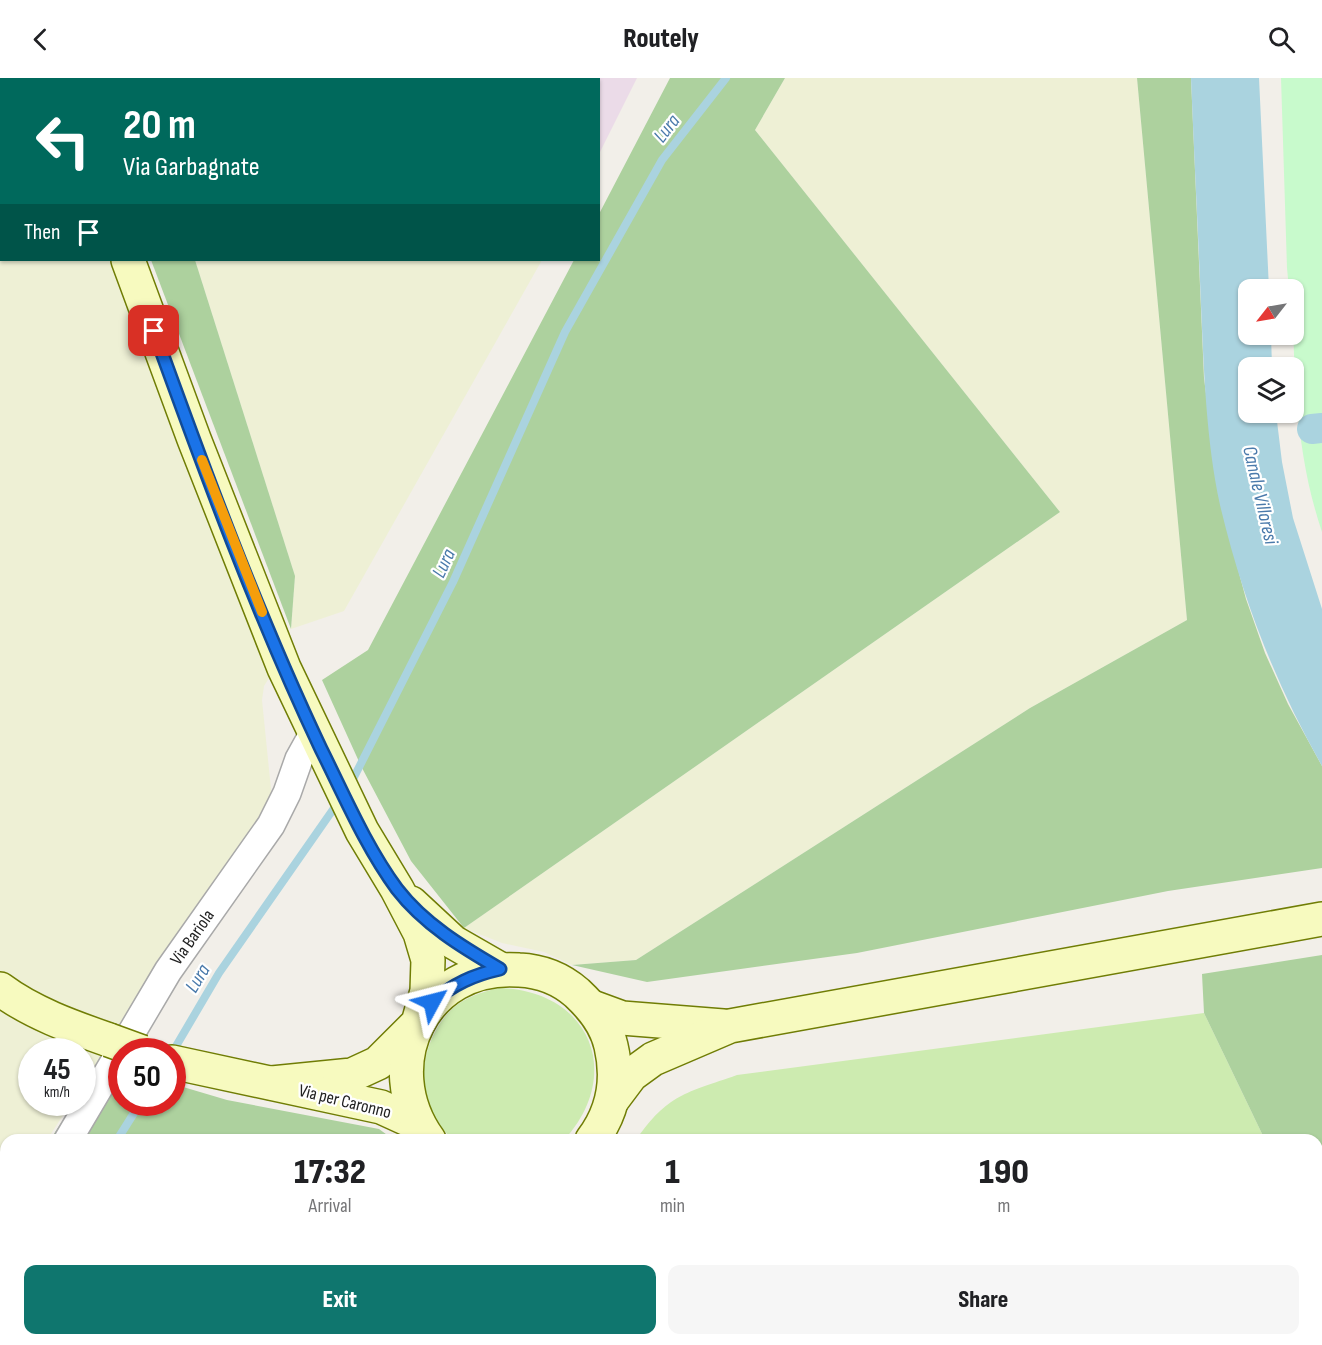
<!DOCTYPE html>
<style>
body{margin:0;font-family:"Sofia Sans Condensed",sans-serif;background:#f6f6f6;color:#202124;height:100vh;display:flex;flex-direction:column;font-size:22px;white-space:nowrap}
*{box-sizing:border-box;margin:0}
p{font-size:20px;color:#757577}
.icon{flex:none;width:33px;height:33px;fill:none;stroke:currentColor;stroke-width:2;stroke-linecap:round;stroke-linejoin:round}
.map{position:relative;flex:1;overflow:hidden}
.panel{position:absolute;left:0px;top:1056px;width:1323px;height:212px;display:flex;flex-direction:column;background:#fff;border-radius:18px 18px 0 0;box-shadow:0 2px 4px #0004}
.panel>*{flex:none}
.guide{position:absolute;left:0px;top:0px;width:600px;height:183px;box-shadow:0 2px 4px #0004;background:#00695c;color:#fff;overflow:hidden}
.needle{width:39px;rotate:239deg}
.tools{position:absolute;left:1238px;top:201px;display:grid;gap:12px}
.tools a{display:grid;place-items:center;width:66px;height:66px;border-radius:12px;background:#fff;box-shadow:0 2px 4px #0004;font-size:30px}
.speed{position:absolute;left:18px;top:960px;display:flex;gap:12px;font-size:30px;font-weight:700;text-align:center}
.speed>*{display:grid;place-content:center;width:78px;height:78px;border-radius:50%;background:#fff;box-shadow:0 2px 4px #0004;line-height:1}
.speed small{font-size:15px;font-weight:400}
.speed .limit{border:9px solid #d22;background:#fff;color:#111}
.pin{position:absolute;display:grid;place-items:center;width:51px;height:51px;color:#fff;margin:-26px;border-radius:12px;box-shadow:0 3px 9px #0006}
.me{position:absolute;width:66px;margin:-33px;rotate:52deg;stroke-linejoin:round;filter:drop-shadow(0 0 4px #0008)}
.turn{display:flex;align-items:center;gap:21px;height:126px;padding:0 24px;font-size:27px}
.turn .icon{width:78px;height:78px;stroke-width:2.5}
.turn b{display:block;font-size:42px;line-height:51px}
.then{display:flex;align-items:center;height:57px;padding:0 24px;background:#0003;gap:12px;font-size:22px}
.eta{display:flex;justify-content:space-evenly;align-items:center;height:102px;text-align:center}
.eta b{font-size:36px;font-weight:800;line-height:42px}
.cta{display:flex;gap:12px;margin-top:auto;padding:12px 24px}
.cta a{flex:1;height:69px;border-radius:12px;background:#0f766e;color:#fff;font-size:24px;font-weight:800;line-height:69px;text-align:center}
.cta a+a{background:#f6f6f6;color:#202124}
header{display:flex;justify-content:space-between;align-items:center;height:78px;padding:0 24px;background:#fff;font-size:27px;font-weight:800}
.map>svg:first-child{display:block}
.industrial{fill:#ebdbe8}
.farmland{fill:#eef0d5}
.grass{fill:#cdebb0}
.forest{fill:#add19e}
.park{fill:#c8facc}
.water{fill:#aad3df}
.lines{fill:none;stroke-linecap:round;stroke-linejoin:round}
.stream{stroke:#aad3df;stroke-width:8}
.canal{stroke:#aad3df;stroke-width:30}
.street-casing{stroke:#a9a9a9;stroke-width:30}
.secondary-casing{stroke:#707d05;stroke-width:36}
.street{stroke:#fff;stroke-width:27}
.secondary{stroke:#f7fabf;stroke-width:33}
.secondary-bridge-casing{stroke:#707d05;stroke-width:36;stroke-linecap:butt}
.secondary-bridge{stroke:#f7fabf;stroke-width:33}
.route-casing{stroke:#114b97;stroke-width:15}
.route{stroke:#1a73e8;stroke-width:10}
.slow{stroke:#f59e0b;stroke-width:10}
.labels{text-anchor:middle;stroke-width:4.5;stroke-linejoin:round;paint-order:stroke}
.street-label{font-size:18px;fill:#222;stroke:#fff}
.water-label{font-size:20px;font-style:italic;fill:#4a7aab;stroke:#fff}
</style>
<header><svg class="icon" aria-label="back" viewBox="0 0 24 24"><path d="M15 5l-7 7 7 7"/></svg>Routely<svg class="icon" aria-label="search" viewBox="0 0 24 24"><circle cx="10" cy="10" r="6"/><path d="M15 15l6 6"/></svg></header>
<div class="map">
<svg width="1322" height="1267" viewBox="0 0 1322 1267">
<rect width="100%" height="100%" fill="#f2efe9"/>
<path class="industrial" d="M484,0H637L599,76L598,2Z"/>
<g class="farmland">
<path d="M0,0L59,1L2,2V182H115L271,597L264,608L262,622L272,721L83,1005L82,974H32V1024L71,1025L47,1062H6V1128L0,1137Z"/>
<path d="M146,0H484L146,2Z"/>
<path d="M785,0H1137L1187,542L1030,630L636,882L572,887L544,874L502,865L464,850L1060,434L755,52Z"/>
<path d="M195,182H542L344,533L291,551L295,498Z"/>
<path d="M1322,1234V1267H1271L1280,1262H1317V1237Z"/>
</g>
<g class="grass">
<path d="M499,910C589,912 625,995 564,1062H455C410,1031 417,965 452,931C465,919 482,914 499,910Z"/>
<path d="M1204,935L1265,1062H636C668,1016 686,1015 737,997Z"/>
<path d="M707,1262H1280L1271,1267H711Z"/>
</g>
<g class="forest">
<path d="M670,0H785L755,52L1060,434L464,850L411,783L361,688L322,602L368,572L574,182H598L599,136Z"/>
<path d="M1137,0H1191L1204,300L1220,424L1246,521L1265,575L1288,626L1322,688V790L1168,813L857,875L647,904L572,887L636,882L1030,630L1187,542Z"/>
<path d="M151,182H195L295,498L291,551Z"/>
<path d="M1322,877V1179L1317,1169V1062H1265L1204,935L1202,896Z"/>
<path d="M100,984L121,990L122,1024H172L173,1006L227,1022L379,1051L394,1062H50L74,1025L82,1024L83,1010Z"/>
<path d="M6,1132V1262H606L597,1267H0V1141Z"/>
</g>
<path class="park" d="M1281,0H1322V454C1296,377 1293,292 1293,212L1289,211L1287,190Z"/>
<path class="water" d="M1191,0H1259L1269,211L1248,212V256L1271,257L1272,289L1248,290V334L1276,335L1282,384L1293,440L1322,531V688C1275,605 1242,520 1220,427C1206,362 1204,294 1201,227C1198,152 1194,76 1191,0Z"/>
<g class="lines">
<g class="stream">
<path d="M350,707L453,504L565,254L662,82L726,0"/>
<path d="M172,975L219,895L339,723"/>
<path d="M117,1062L141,1024"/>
<path d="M0,1246L6,1237"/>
</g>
<path class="canal" d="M1312,351L1322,350"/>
<defs>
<g id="street">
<path d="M68,1062L168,893L271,747L287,715L299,681L314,654"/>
<path d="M0,1176L6,1166"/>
</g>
<g id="secondary">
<path d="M71,0V2"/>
<path d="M128,182L194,361L284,590L362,753L397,811L420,855L428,882L427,913L418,945L378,985L352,997L272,1005"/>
<path d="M411,825L453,864L500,891"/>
<path d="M0,911C32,935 72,949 109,962"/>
<path d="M592,929L622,940L723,948"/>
<path d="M172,984L381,1029L416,1045"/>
<path d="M613,1021L631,997L653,981L730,948L1322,841"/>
<path d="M429,1062C375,987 423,885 519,892C540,893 561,901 577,915C593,930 606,946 611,968C619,1002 614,1033 592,1062"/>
<path d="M669,1262L672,1267"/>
</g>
</defs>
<use href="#street" class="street-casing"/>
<use href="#secondary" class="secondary-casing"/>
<use href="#street" class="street"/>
<use href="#secondary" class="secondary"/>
<defs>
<path id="secondary-bridge" d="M109,962L142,974"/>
</defs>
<use href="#secondary-bridge" class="secondary-bridge-casing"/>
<use href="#secondary-bridge" class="secondary-bridge"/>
</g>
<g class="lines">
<defs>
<path id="route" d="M154,253C205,394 257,536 321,671C344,717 366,769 397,811C424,846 462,869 500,891C473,897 454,906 432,924"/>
</defs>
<use href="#route" class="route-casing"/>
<use href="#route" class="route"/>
<path class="slow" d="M202,382L262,534"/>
</g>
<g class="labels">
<g class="street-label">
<text transform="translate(192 859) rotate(-55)" y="6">Via Bariola</text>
<text transform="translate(345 1023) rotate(14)" y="6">Via per Caronno</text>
</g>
<g class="water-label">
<text transform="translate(666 50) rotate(-52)" y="7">Lura</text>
<text transform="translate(1261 417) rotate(77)" y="7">Canale Villoresi</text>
<text transform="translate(443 485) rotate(-65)" y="7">Lura</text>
<text transform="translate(197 900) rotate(-59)" y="7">Lura</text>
</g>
</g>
</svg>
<div class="tools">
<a><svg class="needle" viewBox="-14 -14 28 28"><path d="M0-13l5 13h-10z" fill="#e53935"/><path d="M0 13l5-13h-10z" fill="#757577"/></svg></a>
<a><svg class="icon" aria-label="layers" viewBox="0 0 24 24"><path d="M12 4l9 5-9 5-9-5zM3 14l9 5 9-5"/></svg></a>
</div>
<div class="speed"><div>45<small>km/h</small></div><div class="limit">50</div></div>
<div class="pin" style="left:154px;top:253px;background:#d93025"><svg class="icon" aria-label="arrive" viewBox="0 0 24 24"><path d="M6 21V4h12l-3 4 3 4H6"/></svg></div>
<svg class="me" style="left:432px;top:924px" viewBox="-20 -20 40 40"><path d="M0-17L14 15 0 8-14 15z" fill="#1a73e8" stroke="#fff" stroke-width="4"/></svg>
<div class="guide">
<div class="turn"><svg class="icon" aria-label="left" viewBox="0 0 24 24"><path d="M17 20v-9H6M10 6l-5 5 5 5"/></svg><div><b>20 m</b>Via Garbagnate</div></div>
<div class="then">Then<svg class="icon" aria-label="arrive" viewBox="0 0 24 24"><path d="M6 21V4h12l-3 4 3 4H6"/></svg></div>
</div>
<section class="panel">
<div class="eta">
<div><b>17:32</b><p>Arrival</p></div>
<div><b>1</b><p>min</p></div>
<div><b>190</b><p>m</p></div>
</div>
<div class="cta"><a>Exit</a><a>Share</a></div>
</section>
</div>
